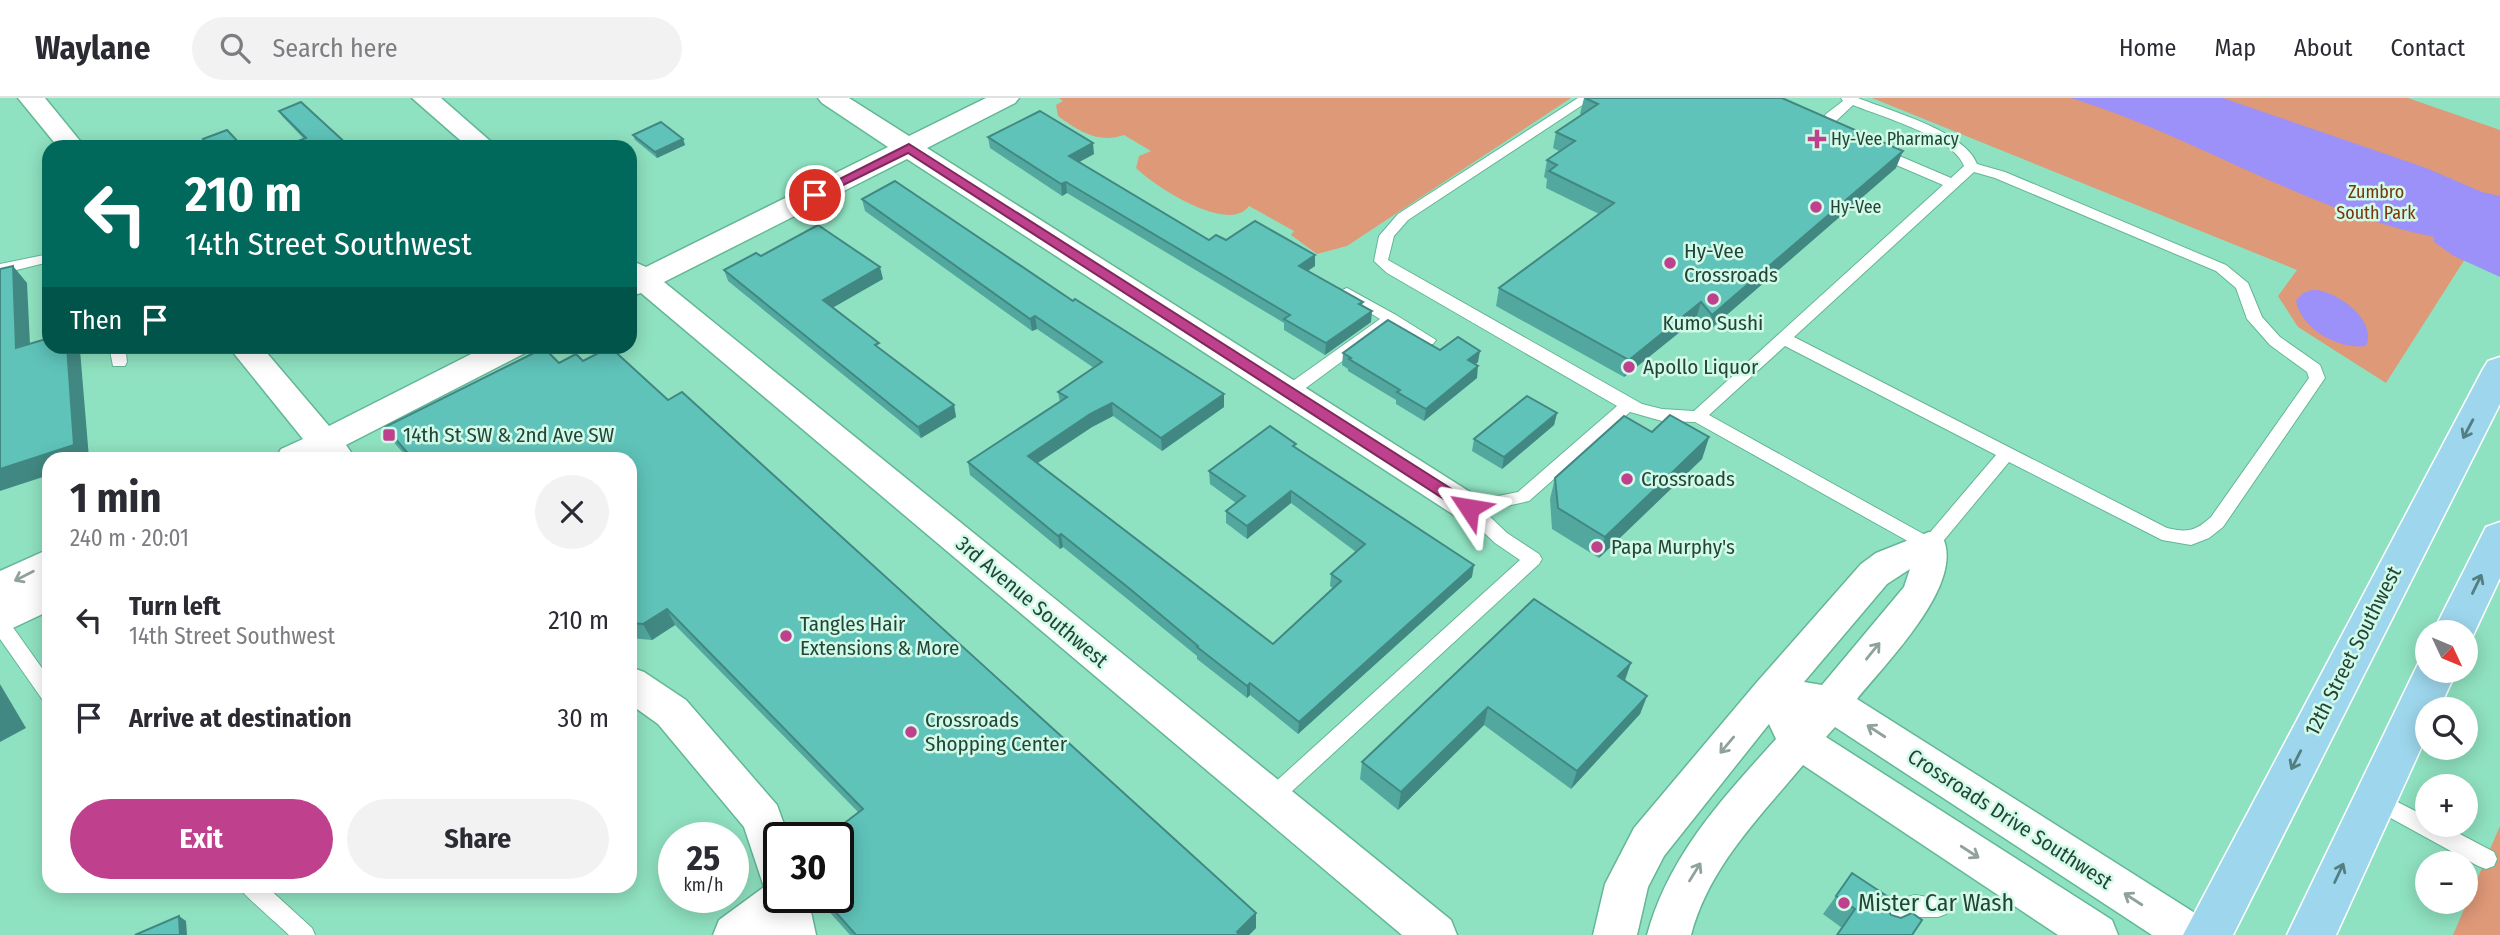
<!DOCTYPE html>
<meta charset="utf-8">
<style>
body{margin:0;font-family:"Fira Sans Condensed",sans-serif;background:#f2f2f3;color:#2b2b33;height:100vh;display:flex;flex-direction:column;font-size:26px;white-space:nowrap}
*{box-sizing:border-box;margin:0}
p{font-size:23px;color:#7c7c81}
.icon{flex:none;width:38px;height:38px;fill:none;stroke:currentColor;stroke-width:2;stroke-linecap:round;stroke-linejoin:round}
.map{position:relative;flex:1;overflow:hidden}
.sheet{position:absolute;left:42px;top:354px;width:595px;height:441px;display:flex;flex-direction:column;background:#fff;border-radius:21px;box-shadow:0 4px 18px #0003}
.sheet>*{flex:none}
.hud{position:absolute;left:42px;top:42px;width:595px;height:214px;border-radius:21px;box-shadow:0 4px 18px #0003;background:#00695c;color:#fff;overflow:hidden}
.needle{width:46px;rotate:134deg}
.controls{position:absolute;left:2415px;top:522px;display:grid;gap:14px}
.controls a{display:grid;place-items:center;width:63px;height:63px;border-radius:50%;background:#fff;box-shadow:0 4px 18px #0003;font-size:35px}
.speed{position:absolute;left:658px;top:724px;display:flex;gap:14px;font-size:35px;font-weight:700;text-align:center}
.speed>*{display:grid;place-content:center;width:91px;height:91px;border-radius:50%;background:#fff;box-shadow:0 4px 18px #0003;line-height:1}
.speed small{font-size:18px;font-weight:400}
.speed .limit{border:4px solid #111;border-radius:10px;background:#fff;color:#111}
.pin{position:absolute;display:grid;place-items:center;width:60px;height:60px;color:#fff;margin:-30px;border:4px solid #fff;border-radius:50%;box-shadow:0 2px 7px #0007}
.me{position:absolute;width:77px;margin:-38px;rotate:303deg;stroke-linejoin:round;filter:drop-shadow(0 0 5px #0008)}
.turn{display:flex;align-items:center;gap:24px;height:147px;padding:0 28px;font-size:32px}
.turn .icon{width:91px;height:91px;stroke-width:2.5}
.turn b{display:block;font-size:49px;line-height:60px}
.then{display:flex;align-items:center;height:66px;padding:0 28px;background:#0003;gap:14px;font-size:26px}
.round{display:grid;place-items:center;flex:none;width:74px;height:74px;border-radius:37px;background:#f2f2f3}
.headline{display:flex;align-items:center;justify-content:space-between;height:119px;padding:0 28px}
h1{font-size:42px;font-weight:700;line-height:52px}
.action{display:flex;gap:14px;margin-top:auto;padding:14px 28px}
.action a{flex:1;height:80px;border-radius:42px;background:#bf408d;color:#fff;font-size:28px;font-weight:700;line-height:80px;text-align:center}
.action a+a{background:#f2f2f3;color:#2b2b33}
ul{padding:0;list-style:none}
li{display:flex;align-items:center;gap:21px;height:98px;padding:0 28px}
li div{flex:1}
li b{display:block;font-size:26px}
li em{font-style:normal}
header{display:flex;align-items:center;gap:42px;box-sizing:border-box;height:98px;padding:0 35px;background:#fff;border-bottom:2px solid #e1e1e2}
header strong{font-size:33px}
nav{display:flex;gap:38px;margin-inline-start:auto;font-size:24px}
.search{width:490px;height:63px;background:#f2f2f3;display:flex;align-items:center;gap:18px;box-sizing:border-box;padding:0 24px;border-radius:38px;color:#7c7c81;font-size:26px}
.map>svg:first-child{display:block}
.green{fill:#de9978}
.water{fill:#9c91f8}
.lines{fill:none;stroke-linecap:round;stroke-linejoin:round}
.service-casing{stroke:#63b696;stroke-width:2}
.minor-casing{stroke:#63b696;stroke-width:3}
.primary-casing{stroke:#fff;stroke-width:3}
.service{fill:#fff;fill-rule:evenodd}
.minor{fill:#fff;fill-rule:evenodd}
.primary{fill:#9ed7ed;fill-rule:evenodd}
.wall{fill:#52a89f}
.shaded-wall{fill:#428882}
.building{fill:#5fc3b9;stroke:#428882;stroke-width:2}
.oneway{stroke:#547f80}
.oneway2{stroke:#90a29c}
.route{fill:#bf408d;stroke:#7c2a5c;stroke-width:2}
.poi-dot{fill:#bf408d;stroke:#d2fae8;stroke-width:2.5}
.labels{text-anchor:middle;stroke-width:5;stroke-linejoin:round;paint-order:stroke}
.far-poi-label{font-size:18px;fill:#224538;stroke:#d2fae8;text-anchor:start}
.far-park-label{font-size:18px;fill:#78350c;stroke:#d2fae8}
.poi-label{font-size:21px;fill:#224538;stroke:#d2fae8;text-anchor:start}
.street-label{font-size:21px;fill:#224538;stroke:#d2fae8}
.near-poi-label{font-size:24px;fill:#224538;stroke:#d2fae8;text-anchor:start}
</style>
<header>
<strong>Waylane</strong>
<div class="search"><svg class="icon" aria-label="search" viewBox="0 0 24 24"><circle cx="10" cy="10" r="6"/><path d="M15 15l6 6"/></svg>Search here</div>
<nav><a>Home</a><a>Map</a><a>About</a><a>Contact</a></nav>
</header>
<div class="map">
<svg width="2500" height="837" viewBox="0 0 2500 837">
<rect width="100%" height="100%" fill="#8fe2c1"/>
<g class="green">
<path d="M1059,0H1571L1347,148L1317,156L1291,137L1294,133L1249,108C1229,137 1154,88 1136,70L1139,58L1151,53L1124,37C1099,46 1078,33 1058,18L1056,7L1063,3Z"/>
<path d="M1872,0H2408L2500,32V106L2386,285L2298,229L2278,198L2297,172Z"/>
<path d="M2500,728V837H2453Z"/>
</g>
<g class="water">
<path d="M2071,0H2223L2426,70L2482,94L2500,98V179L2454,158L2434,144V139C2306,113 2195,38 2071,0Z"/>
<path d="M2312,192C2335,191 2378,222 2366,248C2339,252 2301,231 2296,203L2303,195Z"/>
</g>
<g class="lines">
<defs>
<g id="service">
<path d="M1578,0H1593L1408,122L1394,138L1388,162L1642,306L1662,311L1694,313L1943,87L1873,57V51H1883L1951,80L1964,68C1954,39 1882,19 1853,7L1835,24L1847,37L1840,41L1835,40L1821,25L1826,16L1843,3L1841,0H1858C1890,13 1965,33 1977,66L2005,74L2226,167L2248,185L2262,219L2280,239L2320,267L2325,280L2223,429L2209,440L2191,447L2162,442L2009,364L1935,453L1929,455L1695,324L1662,323L1630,314L1529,403L1484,413L1507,435L1539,456L1542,461L1539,466L1277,707L1270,710L1263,707L1260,701L1263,695L1520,462L1495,445L1463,415L1460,410L1463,405L1518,394L1617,308L1387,175L1374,163L1379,138L1398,116ZM1974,74L1995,80L2216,173L2236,190L2247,221L2270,247L2307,274L2309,280L2211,419C2196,433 2187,435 2167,430L1794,239ZM1785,248L1996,357L1927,438L1709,317Z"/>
<path d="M49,156V164L0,176V166Z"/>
<path d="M1347,190L1396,217L1436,242L1433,246H1423L1391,227L1295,298H1283L1281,294L1283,290L1380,221L1342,198L1340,195L1342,192Z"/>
<path d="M109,248H125L127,264L125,268H113Z"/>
<path d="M0,519L7,521L49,580V603L42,601L0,541Z"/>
<path d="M2374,692L2427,719V726H2441L2494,754L2497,761L2494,768L2486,771L2478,768L2367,707L2364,701L2367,695Z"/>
<path d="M238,788H266L312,830L315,837H289C279,827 242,796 238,788Z"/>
<path d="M1915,797L1946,802L1949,809L1946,816L1938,819H1910L1894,833L1886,836L1878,833L1875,826C1882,809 1898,801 1915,797Z"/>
</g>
<g id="minor">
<path d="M18,0H45L85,49H58Z"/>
<path d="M412,0H441L497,49H468Z"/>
<path d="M818,0H849L909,38L986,0H1019L1015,5L927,50L1481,401L1486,410L1481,419L1469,423L1457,419L907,61L664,184L1451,822L1457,837H1402L641,195L630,198V162L646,169L888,49L822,5Z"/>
<path d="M228,248H261L329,328L487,248H529L525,255L346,347L355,360H276L281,351L303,341Z"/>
<path d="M1929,434L1942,438C1967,485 1885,566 1857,601L2206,822L2212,837H2152L1835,629L1826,639L2112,822L2118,837H2058L1803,667C1759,720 1709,769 1691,837H1647C1669,757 1722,701 1776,641L1769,626L1664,758L1648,789L1637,837H1593L1605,786L1634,730L1757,584L1861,466L1876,455ZM1910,471L1904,489L1822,587L1804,584L1887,486Z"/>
<path d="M49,451V513L0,536V473Z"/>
<path d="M630,569L644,574L686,602L777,707L789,740H779V800H808L816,837H713L719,822L764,789L744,729L658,626L630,606Z"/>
</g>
<g id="primary">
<path d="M2500,259V306L2233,837H2183L2483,271L2488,263Z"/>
<path d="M2500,424V480L2469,546L2466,547V534H2433L2486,429Z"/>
<path d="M2427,558V572H2457L2439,611H2427V637L2336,837H2287L2415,572L2421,560Z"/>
</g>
</defs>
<use href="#service" class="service-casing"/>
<use href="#minor" class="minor-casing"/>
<use href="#primary" class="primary-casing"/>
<use href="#service" class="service"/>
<use href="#minor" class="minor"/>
<use href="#primary" class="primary"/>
</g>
<g class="wall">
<path d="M1584,0H1782L1896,70L1707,234L1696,221L1624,279L1496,208L1499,190L1599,116L1546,90L1547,81L1544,79L1547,62L1559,53L1553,50L1556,34L1582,16H1580Z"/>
<path d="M279,13L350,49L304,41L283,19Z"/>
<path d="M633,37L683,41L685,47L657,60L635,42Z"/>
<path d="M988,39L1094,56L1079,64L1209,142H1226L1315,157V168L1308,173L1363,204L1362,208L1371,224L1325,257L1284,232V225L1067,95L1062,98L990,50Z"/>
<path d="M862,101L1073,203L1224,296V309L1162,353L1113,318L1092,329L1038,365L1273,546L1333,490L1330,488L1331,476L1356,454L1291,405L1247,441L1226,425V413L1236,405L1210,386L1209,373L1296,350L1472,479L1298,636L1250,597L1247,600L1197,561V558L1131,504L1063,449L1060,451L970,377L968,364L1060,304L1058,294L1094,270L1037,231L1032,233L865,113Z"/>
<path d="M761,158L883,181L833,209L881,252L954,307L956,319L921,340L728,183L724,172Z"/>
<path d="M1343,255L1478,264L1475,266L1477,280L1424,323L1396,306V302L1348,273V271L1342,267Z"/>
<path d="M583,263L668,302L1256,815V830L1249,837H850L825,809L821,800H838L858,714L675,527L652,542L630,540V360H408L396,347L385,329L559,265Z"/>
<path d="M1557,315L1554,327L1502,371L1472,353L1474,341Z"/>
<path d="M1652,334L1709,339L1702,361L1599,460L1552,431L1550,401L1555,380Z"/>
<path d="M1534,501L1631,565L1625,583L1647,598L1640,616L1571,691L1484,627L1398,712L1360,681L1362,664Z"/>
<path d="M1836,798L1886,809L1891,817L1901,820L1922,822L1842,830L1823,816Z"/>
</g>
<g class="shaded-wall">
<path d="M683,41L685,47L657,60L655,54Z"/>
<path d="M1093,45L1094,56L1070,69L1069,58Z"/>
<path d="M1903,53L1896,70L1707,234L1712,217Z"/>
<path d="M1066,84L1067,95L1062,98L1061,86Z"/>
<path d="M1315,157V168L1298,179L1299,168Z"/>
<path d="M13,168L27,185L31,267L16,250Z"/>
<path d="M880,169L883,181L827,213L823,202Z"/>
<path d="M1701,204L1696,221L1624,279L1629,262Z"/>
<path d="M1372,213L1371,224L1325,257L1326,245Z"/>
<path d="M1035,218L1037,231L1032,233L1030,221Z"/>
<path d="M67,248H77L80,252L89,360H49V377L0,393V371Z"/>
<path d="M1480,253L1478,264L1466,274L1468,262Z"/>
<path d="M1478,268L1477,280L1424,323L1426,311Z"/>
<path d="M1224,296V309L1162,353L1161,340Z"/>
<path d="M1112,305L1113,318L1092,329L1030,370L1028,358L1090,316Z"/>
<path d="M954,307L956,319L921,340L918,329Z"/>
<path d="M1557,315L1554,327L1502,371L1504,359Z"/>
<path d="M1709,339L1702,361L1599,460L1605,439Z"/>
<path d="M1291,393V405L1247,441V428Z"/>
<path d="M1061,436L1063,449L1060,451L1058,438Z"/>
<path d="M1474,467L1472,479L1298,636L1299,624Z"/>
<path d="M667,511L675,527L652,542L643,526Z"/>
<path d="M1631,565L1624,583L1618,578Z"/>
<path d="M1250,585V597L1247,600V588Z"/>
<path d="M0,586L26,630L0,644Z"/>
<path d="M1647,598L1640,616L1571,691L1577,673Z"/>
<path d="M1488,609L1484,627L1398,712L1401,694Z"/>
<path d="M1256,815V830L1249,837H1237V834Z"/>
<path d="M179,818L186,823L187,837H180Z"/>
</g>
<g class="building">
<path d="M1585,0H1782L1903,53L1712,217L1701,204L1629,262L1499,190L1614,105L1549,73L1557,67L1547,62L1575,43L1556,34L1598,6Z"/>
<path d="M301,4L350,49H283L306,40L279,13Z"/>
<path d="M1040,13L1093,45L1069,58L1209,142L1216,137L1226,142L1255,123L1315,157L1299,168L1363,204L1359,206L1372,213L1326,245L1284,221L1290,217L1066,84L1061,86L988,39Z"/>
<path d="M661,24L683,41L655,54L633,37Z"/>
<path d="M227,32L243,49H210L203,41Z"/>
<path d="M895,83L1073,203L1075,201L1224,296L1161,340L1112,305L1090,316L1028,358L1273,546L1341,483L1331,476L1365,446L1291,393L1247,428L1226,413L1245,398L1209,373L1270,328L1296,346L1293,348L1474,467L1299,624L1250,585L1247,588L1197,549L1198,548L1130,491L1061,436L1058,438L968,364L1067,299L1058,294L1102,264L1035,218L1030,221L862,101Z"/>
<path d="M818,127L880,169L823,202L879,245L875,247L954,307L918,329L724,172L756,155L761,158Z"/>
<path d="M13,168L16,250L49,240V248H67L74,347L0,371V171Z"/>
<path d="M1388,222L1440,252L1458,239L1480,253L1468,262L1478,268L1426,311L1397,294L1400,292L1349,261L1351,260L1343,255Z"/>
<path d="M610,249L668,302L682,294L1256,815L1237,834L1240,837H856L823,800H838V740H832L834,733L863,711L667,511L643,526L630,525V360H412L385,329L544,250L559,265L576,256L583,263Z"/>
<path d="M1527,298L1557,315L1504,359L1474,341Z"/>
<path d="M1670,317L1709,339L1605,439L1558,410L1555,380L1624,318L1652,334Z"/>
<path d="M1534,501L1631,565L1618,578L1647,598L1577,673L1488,609L1401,694L1362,664Z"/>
<path d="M1852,775L1890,800L1886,809L1891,817L1901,820L1912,815L1922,822L1912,837H1837L1855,811L1836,798Z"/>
<path d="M179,818L180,837H135Z"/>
</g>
<defs><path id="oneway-shaft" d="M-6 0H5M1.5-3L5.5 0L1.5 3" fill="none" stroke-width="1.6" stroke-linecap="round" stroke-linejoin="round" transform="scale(1.75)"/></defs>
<g class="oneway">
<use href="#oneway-shaft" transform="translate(2468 331) rotate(118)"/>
<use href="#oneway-shaft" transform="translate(2477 486) rotate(-64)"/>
<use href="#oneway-shaft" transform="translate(2296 662) rotate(117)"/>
<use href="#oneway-shaft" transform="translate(2339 775) rotate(-65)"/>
</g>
<g class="oneway2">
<use href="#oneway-shaft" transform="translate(24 478) rotate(153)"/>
<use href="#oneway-shaft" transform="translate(1873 553) rotate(-51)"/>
<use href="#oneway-shaft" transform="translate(1876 633) rotate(-147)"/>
<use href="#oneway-shaft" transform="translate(1727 647) rotate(130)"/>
<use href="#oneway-shaft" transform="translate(1970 754) rotate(33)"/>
<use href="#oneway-shaft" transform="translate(1695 774) rotate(-58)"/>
<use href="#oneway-shaft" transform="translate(2133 801) rotate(-147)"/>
</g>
<path class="route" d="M909,46L1475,406L1477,410L1475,414H1464L908,55L819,99H810L808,97Z"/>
<g class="poi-dot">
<path d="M1813.5 30.5h7v7h7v7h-7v7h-7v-7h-7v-7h7z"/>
<circle cx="1816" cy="109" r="7"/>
<circle cx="1670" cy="165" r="7"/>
<circle cx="1713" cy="201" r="7"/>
<circle cx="1629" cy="269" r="7"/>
<rect x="382" y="330" width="14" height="14" rx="3.5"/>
<circle cx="1627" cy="381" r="7"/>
<circle cx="1597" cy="449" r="7"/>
<circle cx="786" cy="538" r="7"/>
<circle cx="911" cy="634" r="7"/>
<circle cx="1844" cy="805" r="7"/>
</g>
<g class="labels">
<g class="far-poi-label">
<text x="1831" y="47">Hy-Vee Pharmacy</text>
<text x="1830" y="115">Hy-Vee</text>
</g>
<g class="far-park-label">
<text x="2376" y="100">Zumbro<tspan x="2376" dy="21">South Park</tspan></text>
</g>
<g class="poi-label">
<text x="1684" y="160">Hy-Vee<tspan x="1684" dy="24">Crossroads</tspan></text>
<text x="1713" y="232" text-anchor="middle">Kumo Sushi</text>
<text x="1643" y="276">Apollo Liquor</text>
<text x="403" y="344">14th St SW &amp; 2nd Ave SW</text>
<text x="1641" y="388">Crossroads</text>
<text x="1611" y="456">Papa Murphy's</text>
<text x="800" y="533">Tangles Hair<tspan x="800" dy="24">Extensions &amp; More</tspan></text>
<text x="925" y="629">Crossroads<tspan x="925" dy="24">Shopping Center</tspan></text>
</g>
<g class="street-label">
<text transform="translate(1032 504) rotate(40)" y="7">3rd Avenue Southwest</text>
<text transform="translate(2353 553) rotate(-63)" y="7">12th Street Southwest</text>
<text transform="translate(2010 721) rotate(33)" y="7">Crossroads Drive Southwest</text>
</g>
<g class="near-poi-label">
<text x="1858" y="813">Mister Car Wash</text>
</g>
</g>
</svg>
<div class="controls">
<a><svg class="needle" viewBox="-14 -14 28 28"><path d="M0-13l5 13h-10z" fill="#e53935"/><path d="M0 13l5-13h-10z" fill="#7c7c81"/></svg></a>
<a><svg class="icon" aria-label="search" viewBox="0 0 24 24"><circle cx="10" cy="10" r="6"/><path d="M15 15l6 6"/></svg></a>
<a>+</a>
<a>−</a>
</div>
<div class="speed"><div>25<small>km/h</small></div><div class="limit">30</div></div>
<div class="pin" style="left:815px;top:97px;background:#d93025"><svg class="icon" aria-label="arrive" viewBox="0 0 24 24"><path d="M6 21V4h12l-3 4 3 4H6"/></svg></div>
<svg class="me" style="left:1469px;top:410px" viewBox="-20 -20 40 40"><path d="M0-17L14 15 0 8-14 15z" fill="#bf408d" stroke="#fff" stroke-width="4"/></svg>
<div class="hud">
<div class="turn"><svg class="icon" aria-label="left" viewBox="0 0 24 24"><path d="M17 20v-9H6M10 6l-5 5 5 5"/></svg><div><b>210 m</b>14th Street Southwest</div></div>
<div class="then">Then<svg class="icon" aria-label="arrive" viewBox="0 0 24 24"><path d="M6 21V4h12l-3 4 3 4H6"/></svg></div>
</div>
<section class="sheet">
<div class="headline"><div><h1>1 min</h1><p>240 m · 20:01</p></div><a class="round"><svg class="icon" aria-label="close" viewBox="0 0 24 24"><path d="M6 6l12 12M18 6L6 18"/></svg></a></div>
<ul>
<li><svg class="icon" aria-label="left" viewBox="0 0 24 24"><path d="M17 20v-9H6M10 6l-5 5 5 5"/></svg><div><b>Turn left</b><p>14th Street Southwest</p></div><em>210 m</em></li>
<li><svg class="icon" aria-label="arrive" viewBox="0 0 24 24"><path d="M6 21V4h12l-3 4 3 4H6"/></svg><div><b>Arrive at destination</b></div><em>30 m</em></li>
</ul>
<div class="action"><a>Exit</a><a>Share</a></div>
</section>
</div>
